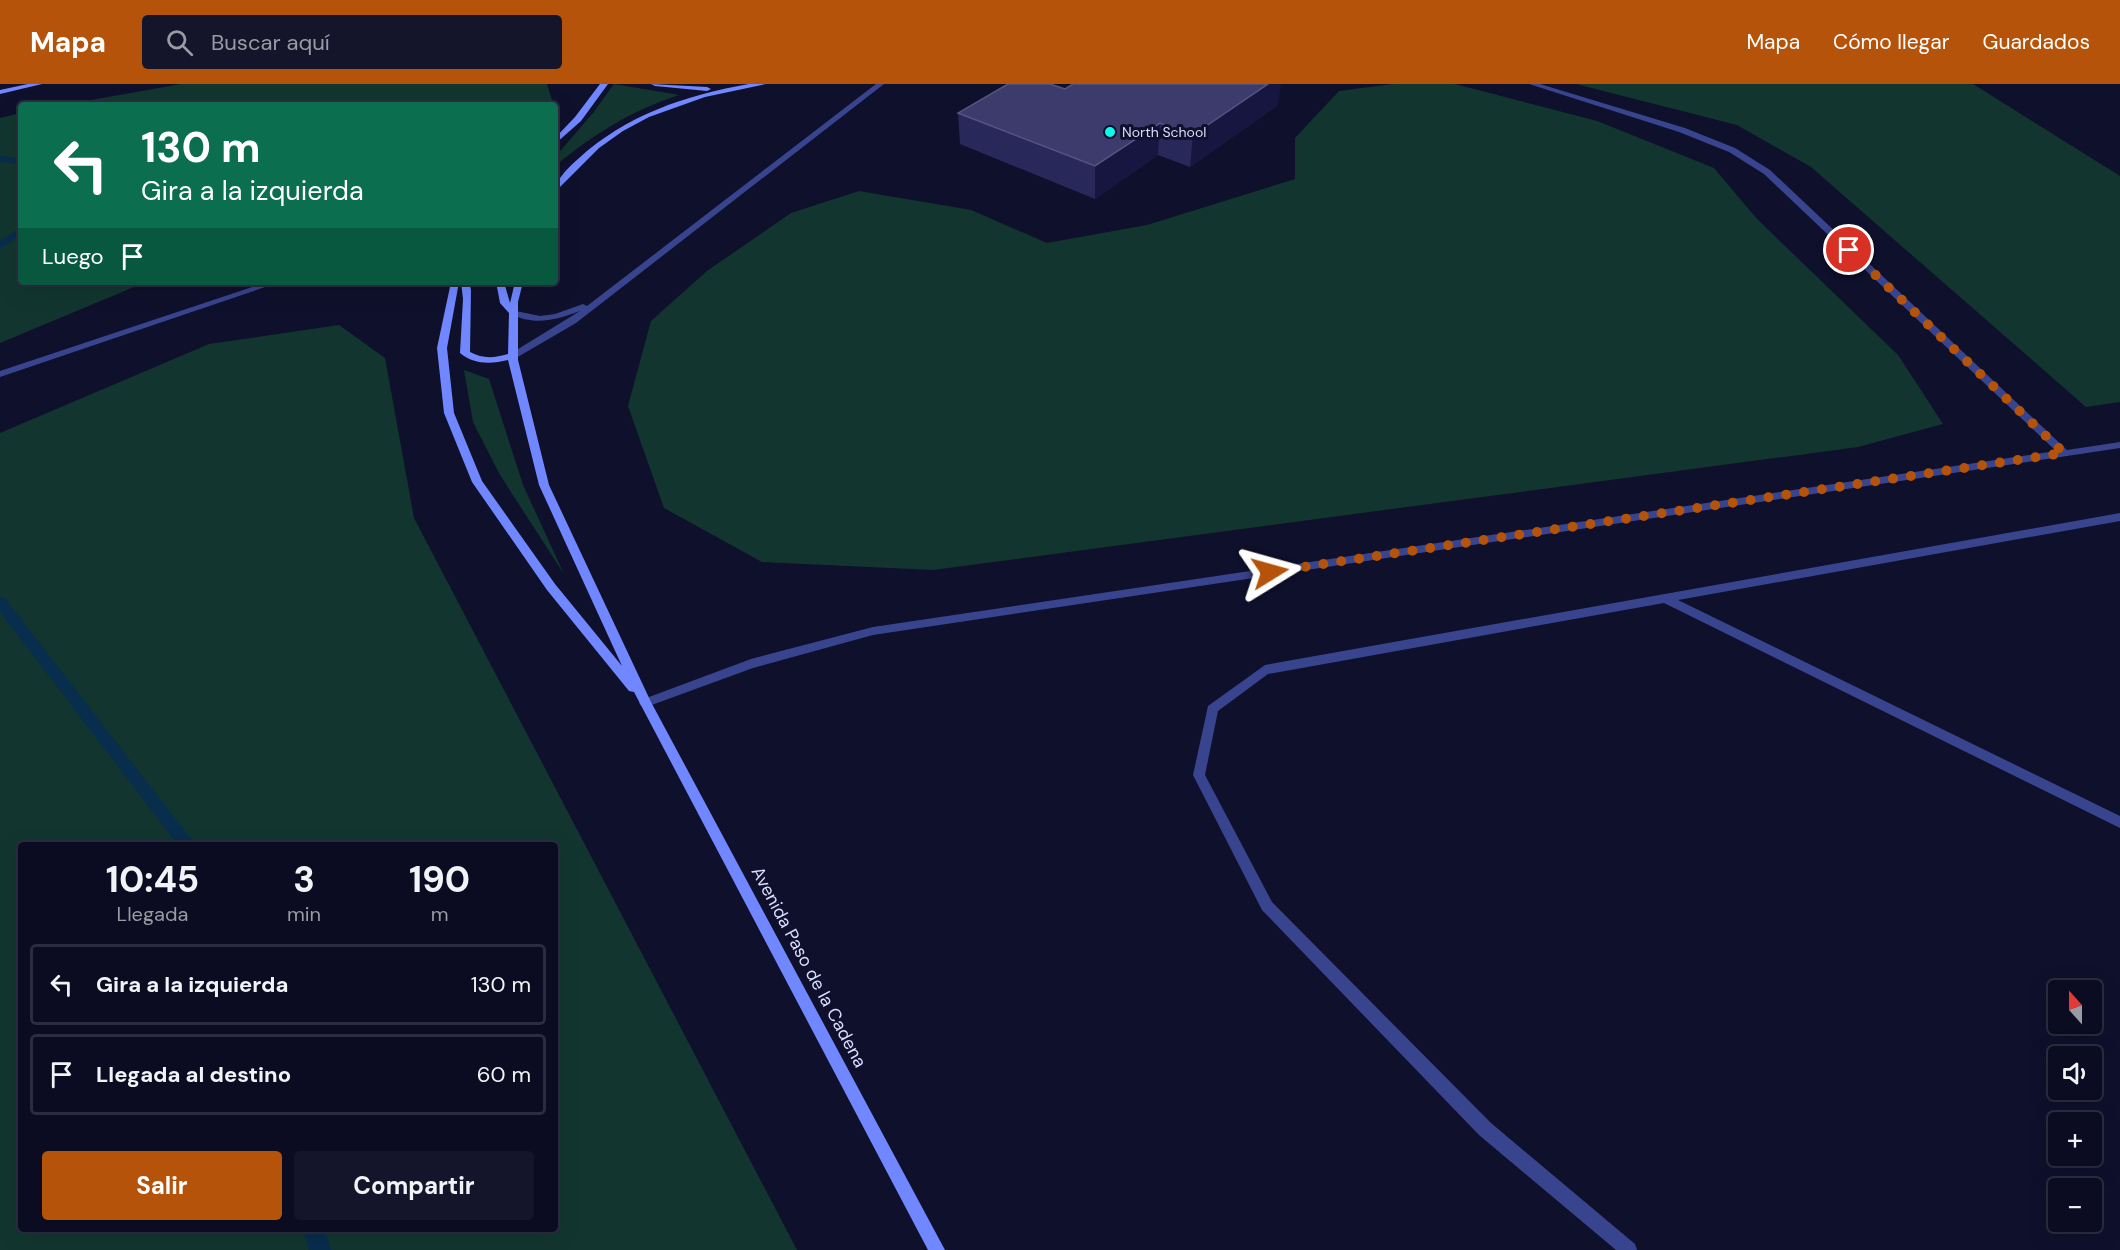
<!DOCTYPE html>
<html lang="es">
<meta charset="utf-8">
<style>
body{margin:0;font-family:"DM Sans",sans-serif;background:#14152a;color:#f1f3f6;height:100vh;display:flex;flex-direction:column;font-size:22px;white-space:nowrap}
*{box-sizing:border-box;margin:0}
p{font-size:20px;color:#9a9ba5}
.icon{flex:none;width:33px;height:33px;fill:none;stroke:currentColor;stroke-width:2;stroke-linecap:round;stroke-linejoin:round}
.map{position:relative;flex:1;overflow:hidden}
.panel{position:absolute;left:18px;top:758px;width:540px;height:390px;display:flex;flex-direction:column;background:#0b0c21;border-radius:6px;box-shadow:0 6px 24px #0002,0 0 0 2px #2b2c3f}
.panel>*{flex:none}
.guide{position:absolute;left:18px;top:18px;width:540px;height:183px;border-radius:6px;box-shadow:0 6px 24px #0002,0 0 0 2px #2b2c3f;background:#0b6e4f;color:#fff;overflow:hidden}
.needle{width:39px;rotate:339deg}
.tools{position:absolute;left:2048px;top:896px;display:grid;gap:12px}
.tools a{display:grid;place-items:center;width:54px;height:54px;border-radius:6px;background:#0b0c21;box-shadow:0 6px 24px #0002,0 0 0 2px #2b2c3f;font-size:30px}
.pin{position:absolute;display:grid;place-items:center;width:51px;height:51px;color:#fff;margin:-26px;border:3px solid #fff;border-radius:50%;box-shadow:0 2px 6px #0007}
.me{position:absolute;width:66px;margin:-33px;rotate:82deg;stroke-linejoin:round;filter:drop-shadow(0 0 4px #0008)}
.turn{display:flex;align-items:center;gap:21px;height:126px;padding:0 24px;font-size:27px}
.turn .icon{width:78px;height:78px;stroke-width:2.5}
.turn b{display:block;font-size:42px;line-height:51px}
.then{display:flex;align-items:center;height:57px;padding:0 24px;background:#0003;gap:12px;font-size:22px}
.eta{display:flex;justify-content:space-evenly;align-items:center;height:102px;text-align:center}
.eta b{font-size:36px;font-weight:700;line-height:42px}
.button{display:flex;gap:12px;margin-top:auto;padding:12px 24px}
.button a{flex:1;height:69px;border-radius:6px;background:#b45309;color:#fff;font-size:24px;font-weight:700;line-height:69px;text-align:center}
.button a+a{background:#14152a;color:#f1f3f6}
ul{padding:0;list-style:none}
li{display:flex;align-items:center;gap:18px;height:81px;margin:0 12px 9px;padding:0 12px;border:3px solid #2b2c3f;border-radius:6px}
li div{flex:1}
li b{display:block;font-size:22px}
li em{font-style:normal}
header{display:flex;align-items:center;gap:36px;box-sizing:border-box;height:84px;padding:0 30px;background:#b45309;color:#fff}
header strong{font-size:28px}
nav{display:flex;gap:33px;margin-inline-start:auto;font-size:21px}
.search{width:420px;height:54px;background:#14152a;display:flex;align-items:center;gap:15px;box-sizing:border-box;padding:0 21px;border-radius:6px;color:#9a9ba5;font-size:22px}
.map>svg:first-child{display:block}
.green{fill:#12362f;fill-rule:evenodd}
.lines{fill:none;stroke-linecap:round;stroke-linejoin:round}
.stream{fill:#082d4d;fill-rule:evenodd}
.street{fill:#38448d;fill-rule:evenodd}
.secondary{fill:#7187ff;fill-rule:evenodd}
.wall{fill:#29285a}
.shaded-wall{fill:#171640}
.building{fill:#3c3b6c;stroke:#555483;stroke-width:1.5}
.route{stroke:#b45309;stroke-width:10;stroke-dasharray:0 18}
.poi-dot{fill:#06ffec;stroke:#0f102c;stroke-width:2}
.labels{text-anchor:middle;stroke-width:6;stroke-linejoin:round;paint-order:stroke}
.far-poi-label{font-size:14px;fill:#daddff;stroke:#0f102c;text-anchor:start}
.near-street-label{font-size:18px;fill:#daddff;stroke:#0f102c}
</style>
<header>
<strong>Mapa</strong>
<div class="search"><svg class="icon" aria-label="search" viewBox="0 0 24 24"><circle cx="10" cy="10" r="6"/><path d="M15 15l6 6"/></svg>Buscar aquí</div>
<nav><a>Mapa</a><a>Cómo llegar</a><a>Guardados</a></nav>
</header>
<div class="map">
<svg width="2120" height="1166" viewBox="0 0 2120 1166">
<rect width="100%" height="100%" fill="#0f102c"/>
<g class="green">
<path d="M181,0H547L552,16L546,21H63Z"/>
<path d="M614,0L679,11C632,26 594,50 555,82V73L593,29Z"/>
<path d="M1393,0H1455L1597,37L1714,84L1757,135L1898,271L1943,340L1858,363L933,486L762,478L664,424L628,322L651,237L707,187L791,129L859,107L971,126L1047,159L1147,141L1295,95V54L1339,7Z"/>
<path d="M1576,0H1973L2120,92V318L2086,323L1811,83L1737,41Z"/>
<path d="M21,29V198H146L0,259V34Z"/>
<path d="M339,241L385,274L414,434L797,1166H0V349L209,260ZM555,760V1144H21V760Z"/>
<path d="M464,286L489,295L523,401L564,490L500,391L473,338Z"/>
</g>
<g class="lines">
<g class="stream">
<path d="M0,72L21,74V80L0,78Z"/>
<path d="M21,143V151L0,165V157Z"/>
<path d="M0,513L5,514L195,760H177L0,528Z"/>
<path d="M303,1144H324L331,1166H309Z"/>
</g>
<g class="street">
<path d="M876,0H884L576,239L516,274H510V270L580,227C556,236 534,242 511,230V226L540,232L555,230L583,220L587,222Z"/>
<path d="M1529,0H1540L1685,44L1735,64L1770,86L2067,366L2120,358V364L873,551L753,584L649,622H641L639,619L641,616L751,575L873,543L2056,367L1764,90L1729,68L1679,48Z"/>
<path d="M267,198H280L0,293V287Z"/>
<path d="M2120,429V437L1678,516L2120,732V744L1664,519L1268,590L1218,627L1205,691L1272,818L1491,1039L1635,1160L1637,1166H1616L1479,1051L1262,826L1193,691L1208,622L1265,581Z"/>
</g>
<g class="secondary">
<path d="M28,0H42L0,10V6Z"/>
<path d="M600,0H608L581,37L555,60V54L575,33Z"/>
<path d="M651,0L707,3L711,5L707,7L655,2Z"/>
<path d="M749,0H766L705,13L649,33L623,47L599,64L555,108C555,96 568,84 578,75C626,31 686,11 749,0Z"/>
<path d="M451,198H459L447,264L454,329L482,397L555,500L622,582L539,401L508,276C492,280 474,281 460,269L463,215L461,198H469L471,206L470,268C483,275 494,274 508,270L509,229L500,219L496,198H504L510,219L515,198H523L518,218V276L549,401L651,618L945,1166H928L634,608L629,607L547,506L472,398L444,329L437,264Z"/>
</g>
</g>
<path class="wall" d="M1065,5L1278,21L1190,83L1158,71L1095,115L960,60L958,29Z"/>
<g class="shaded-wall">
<path d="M1268,0H1281L1278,21L1190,83L1193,51Z"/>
<path d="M1160,39L1158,71L1095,115V82Z"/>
</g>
<path class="building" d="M1008,0H1050L1065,5L1073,0H1268L1193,51L1160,39L1095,82L958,29Z"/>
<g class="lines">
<path class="route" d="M1270,488L2064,369L1849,166"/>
</g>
<circle class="poi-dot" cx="1110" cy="48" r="6"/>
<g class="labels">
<g class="far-poi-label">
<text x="1122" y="53">North School</text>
</g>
<g class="near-street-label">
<text transform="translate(809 883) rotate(62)" y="6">Avenida Paso de la Cadena</text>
</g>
</g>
</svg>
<div class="tools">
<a><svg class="needle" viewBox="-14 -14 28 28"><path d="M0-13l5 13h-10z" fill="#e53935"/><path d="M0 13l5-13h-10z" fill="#9a9ba5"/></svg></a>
<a><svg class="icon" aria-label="sound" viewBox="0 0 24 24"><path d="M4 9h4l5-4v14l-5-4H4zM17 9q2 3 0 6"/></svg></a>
<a>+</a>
<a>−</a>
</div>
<div class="pin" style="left:1849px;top:166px;background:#d93025"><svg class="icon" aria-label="arrive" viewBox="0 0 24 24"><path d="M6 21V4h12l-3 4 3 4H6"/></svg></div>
<svg class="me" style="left:1270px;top:488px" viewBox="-20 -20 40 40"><path d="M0-17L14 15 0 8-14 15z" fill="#b45309" stroke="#fff" stroke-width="4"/></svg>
<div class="guide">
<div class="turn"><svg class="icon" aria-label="left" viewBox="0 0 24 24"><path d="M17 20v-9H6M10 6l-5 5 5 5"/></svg><div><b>130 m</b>Gira a la izquierda</div></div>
<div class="then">Luego<svg class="icon" aria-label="arrive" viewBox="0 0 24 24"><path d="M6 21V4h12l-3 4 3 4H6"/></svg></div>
</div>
<section class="panel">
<div class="eta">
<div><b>10:45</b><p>Llegada</p></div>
<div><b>3</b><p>min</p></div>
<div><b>190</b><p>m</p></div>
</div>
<ul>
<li><svg class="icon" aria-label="left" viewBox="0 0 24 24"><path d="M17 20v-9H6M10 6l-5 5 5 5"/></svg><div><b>Gira a la izquierda</b></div><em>130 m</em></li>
<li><svg class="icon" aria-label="arrive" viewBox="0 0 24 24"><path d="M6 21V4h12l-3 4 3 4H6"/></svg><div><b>Llegada al destino</b></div><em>60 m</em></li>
</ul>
<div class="button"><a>Salir</a><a>Compartir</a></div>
</section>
</div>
